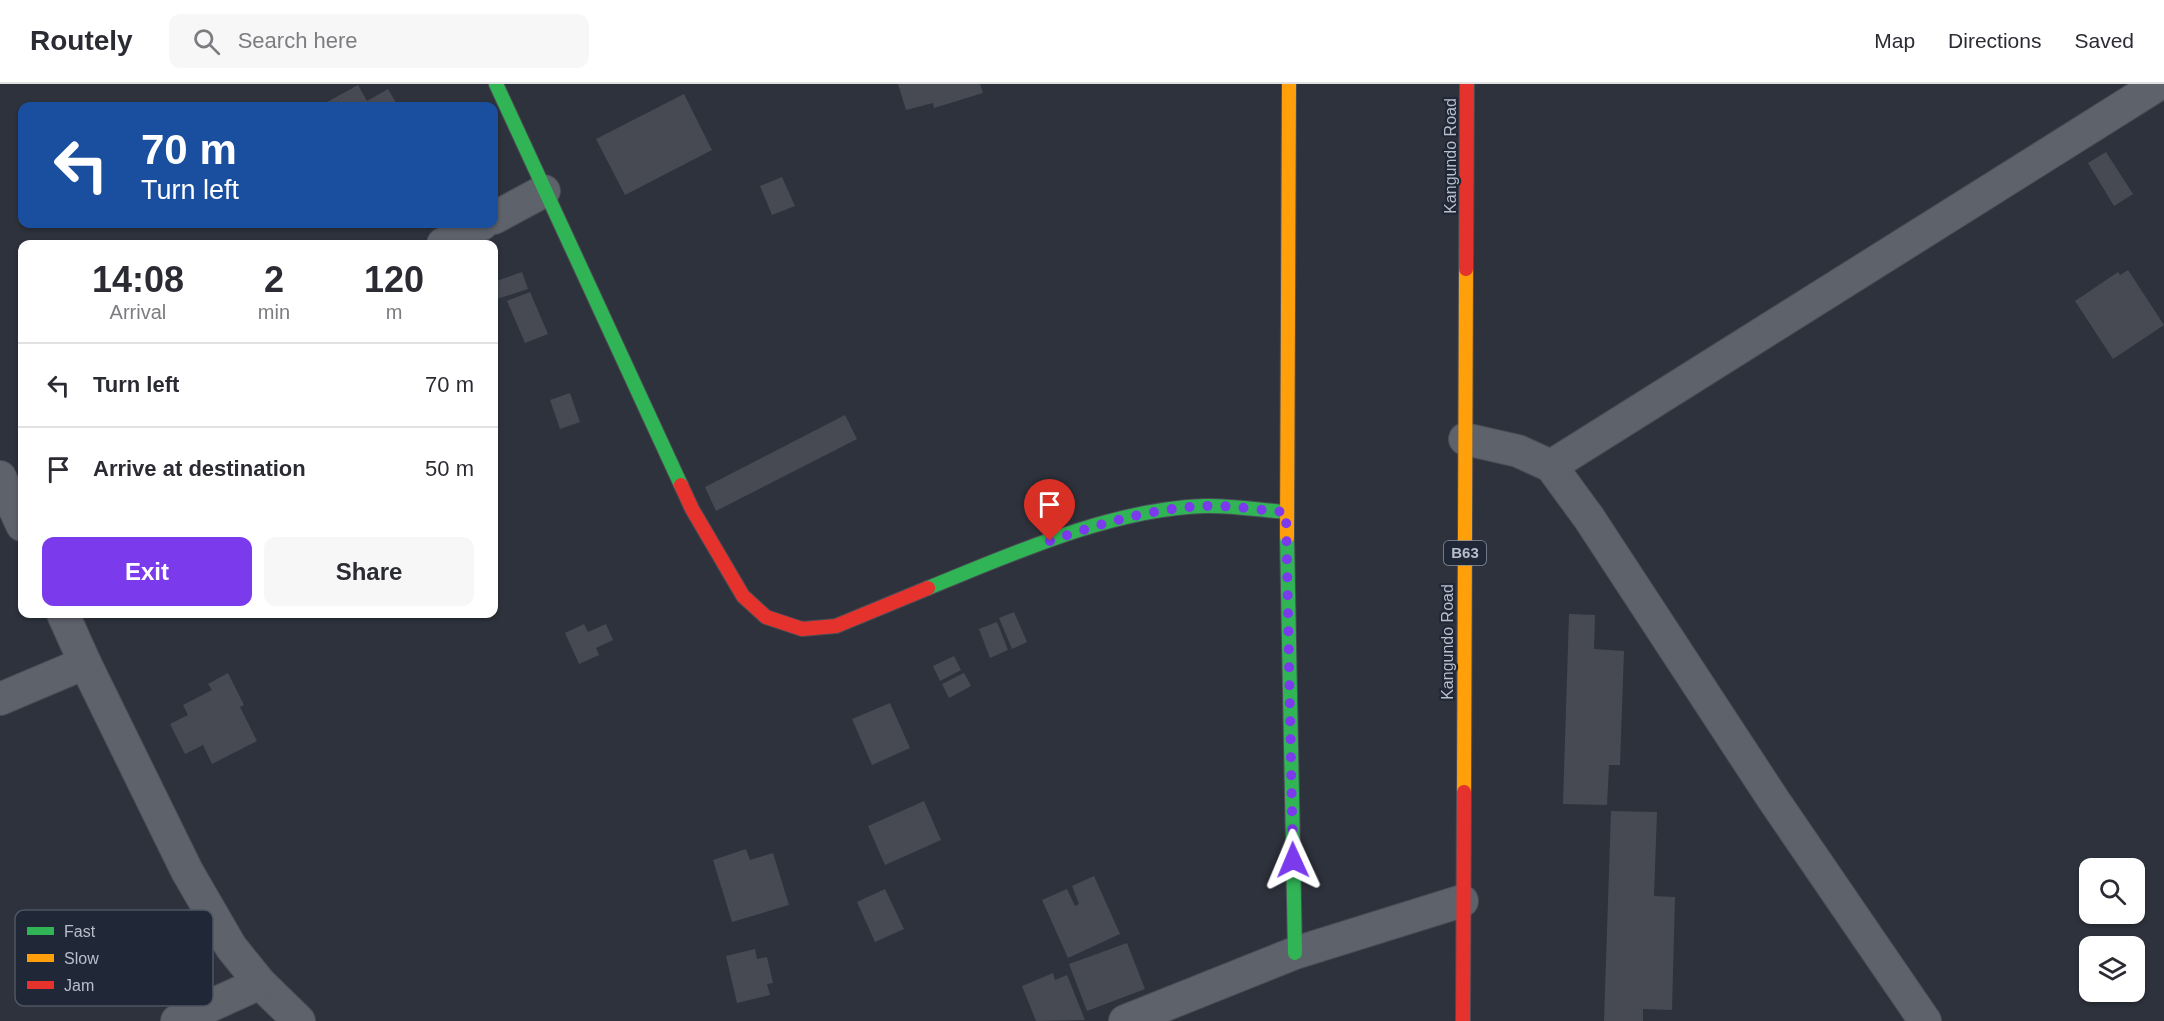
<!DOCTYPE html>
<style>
body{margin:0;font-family:Helvetica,sans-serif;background:#f7f7f7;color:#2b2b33;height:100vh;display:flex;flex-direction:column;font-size:22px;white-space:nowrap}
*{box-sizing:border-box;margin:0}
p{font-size:20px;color:#7c7c81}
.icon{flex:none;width:33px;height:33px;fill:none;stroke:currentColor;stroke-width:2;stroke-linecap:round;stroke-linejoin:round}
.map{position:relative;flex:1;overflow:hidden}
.side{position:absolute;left:18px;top:156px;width:480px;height:378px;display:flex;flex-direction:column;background:#fff;border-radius:12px;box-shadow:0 2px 4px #0004}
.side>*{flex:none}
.hud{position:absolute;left:18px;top:18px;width:480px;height:126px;border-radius:12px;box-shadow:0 2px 4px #0004;background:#1a4fa0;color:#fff;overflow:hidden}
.tools{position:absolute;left:2079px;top:774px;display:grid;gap:12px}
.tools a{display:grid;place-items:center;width:66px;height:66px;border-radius:12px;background:#fff;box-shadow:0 2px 4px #0004;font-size:30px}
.pin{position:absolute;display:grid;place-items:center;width:51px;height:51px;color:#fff;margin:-62px -26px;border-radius:50% 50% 50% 0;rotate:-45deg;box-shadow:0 0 6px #0007}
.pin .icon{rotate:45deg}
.me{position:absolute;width:66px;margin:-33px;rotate:359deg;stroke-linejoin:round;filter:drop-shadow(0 0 4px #0008)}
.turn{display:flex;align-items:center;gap:21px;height:126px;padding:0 24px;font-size:27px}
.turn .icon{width:78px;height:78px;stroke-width:2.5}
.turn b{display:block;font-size:42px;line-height:51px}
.eta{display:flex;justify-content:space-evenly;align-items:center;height:102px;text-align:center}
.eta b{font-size:36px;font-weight:800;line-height:42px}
.action{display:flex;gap:12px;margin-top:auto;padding:12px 24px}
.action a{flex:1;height:69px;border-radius:12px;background:#7c3aed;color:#fff;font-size:24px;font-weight:800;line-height:69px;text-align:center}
.action a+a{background:#f7f7f7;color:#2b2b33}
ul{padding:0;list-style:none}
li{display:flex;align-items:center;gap:18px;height:84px;padding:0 24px;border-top:2px solid #e1e1e2}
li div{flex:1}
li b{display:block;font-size:22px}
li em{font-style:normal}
header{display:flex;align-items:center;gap:36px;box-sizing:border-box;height:84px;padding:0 30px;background:#fff;border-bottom:2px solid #e1e1e2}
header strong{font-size:28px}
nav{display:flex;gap:33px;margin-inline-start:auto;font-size:21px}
.search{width:420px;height:54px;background:#f7f7f7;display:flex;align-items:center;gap:15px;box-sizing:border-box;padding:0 21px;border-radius:12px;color:#7c7c81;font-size:22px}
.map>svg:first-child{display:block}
.building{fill:#474a52}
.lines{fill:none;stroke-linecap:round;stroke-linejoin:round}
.street-casing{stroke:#4a4d55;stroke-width:34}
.fast-casing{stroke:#4a4d55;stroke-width:16}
.slow-casing{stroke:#4a4d55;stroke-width:16}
.jam-casing{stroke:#4a4d55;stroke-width:16}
.street{stroke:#5e626a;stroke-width:32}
.fast{stroke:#30b455;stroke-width:14}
.slow{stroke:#ff9f0a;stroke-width:14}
.jam{stroke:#e5322d;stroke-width:14}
.route{stroke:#7c3aed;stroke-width:10;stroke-dasharray:0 18}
.labels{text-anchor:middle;stroke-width:4.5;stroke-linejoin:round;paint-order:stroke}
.shield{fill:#202837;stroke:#8b919f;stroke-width:1.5}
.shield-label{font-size:15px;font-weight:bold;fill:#b9becb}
.street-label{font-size:16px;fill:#b9becb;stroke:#202837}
.key{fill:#202837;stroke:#4e5563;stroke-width:1.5}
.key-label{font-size:16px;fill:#b9becb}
</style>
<header>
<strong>Routely</strong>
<div class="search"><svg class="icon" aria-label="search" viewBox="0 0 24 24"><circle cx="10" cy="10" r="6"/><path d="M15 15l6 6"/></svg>Search here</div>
<nav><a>Map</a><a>Directions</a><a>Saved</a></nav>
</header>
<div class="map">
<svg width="2164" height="937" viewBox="0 0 2164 937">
<rect width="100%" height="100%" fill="#2e323c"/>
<g class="building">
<path d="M898,0H980L983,9L934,24L933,19L906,26Z"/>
<path d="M358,1L367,17L388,5L398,22H320Z"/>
<path d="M684,10L712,66L625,111L596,55Z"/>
<path d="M2106,68L2133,110L2114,122L2088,79Z"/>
<path d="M782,93L795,122L772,131L760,102Z"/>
<path d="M2128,186L2164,241L2113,275L2075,217L2118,188L2120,191Z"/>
<path d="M522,188L528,205L497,215L494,198Z"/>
<path d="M530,208L548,250L525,259L507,217Z"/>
<path d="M570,309L580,338L560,345L550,316Z"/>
<path d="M845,331L857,355L716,427L705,403Z"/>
<path d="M1014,528L1027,558L1012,565L999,534Z"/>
<path d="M1569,530L1595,531L1594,565L1624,567L1620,681H1609L1607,721L1563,720Z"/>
<path d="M997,538L1008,566L990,574L979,545Z"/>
<path d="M584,540L588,548L606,540L613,556L596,564L599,571L579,580L565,549Z"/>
<path d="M954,572L961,586L940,597L933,582Z"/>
<path d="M228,589L244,621L240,623L257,657L212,680L203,661L185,670L170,640L188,631L183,621L212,606L208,600Z"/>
<path d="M964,589L971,602L949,614L942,600Z"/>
<path d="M890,619L910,664L872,681L852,635Z"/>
<path d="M924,717L941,756L885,781L868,742Z"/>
<path d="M1611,727L1657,728L1654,812L1675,813L1672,926L1643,925V937H1604Z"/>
<path d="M746,765L750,776L773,769L789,821L732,838L713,776Z"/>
<path d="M1094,792L1120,850L1068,874L1042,816L1067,805L1075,822L1079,820L1072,802Z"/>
<path d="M885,805L904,845L875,858L857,818Z"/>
<path d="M1127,859L1145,905L1087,927L1069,880Z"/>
<path d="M755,865L757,875L767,873L773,899L767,900L770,911L737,919L726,872Z"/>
<path d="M1053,889L1055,896L1067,891L1085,936L1036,937L1022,902Z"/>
</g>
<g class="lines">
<defs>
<g id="street">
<path d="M494,134L544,107"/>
<path d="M443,160L482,140"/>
<path d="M1465,355L1518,367L1551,382L1589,434L1773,715L1925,937"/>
<path d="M1551,382L2159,0"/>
<path d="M0,393L22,441"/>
<path d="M63,530L85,579L187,787L231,863L260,899L299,937"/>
<path d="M0,615L85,579"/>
<path d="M177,937L260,899"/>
<path d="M1125,937L1295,869L1462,817"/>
</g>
<g id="fast">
<path d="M496,0L681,401"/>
<path d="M1287,453L1295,869"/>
<path d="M928,504C1012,470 1111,425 1204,422C1231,421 1259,426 1286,428"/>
</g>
<g id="slow">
<path d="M1287,453L1289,0"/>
<path d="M1464,708L1466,185"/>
</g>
<g id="jam">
<path d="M1466,185L1467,0"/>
<path d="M681,401L692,425L743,512L766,533L802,545L836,542L928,504"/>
<path d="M1463,937L1464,708"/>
</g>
</defs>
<use href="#street" class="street-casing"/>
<use href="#fast" class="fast-casing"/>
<use href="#slow" class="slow-casing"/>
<use href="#jam" class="jam-casing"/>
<use href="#street" class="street"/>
<use href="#fast" class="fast"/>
<use href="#slow" class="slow"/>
<use href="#jam" class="jam"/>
</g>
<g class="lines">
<path class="route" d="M1050,457C1099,440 1150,425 1203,422C1230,421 1259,426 1286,428L1293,776"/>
</g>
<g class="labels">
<rect class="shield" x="1444" y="457" width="42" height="24" rx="4.5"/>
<g class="shield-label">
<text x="1465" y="474">B63</text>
</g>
<g class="street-label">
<text transform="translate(1450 72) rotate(-90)" y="6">Kangundo Road</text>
<text transform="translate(1447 558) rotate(-90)" y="6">Kangundo Road</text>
</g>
</g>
<rect x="15" y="826" width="198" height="96" rx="9" class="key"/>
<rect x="27" y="843" width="27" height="8" fill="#30b455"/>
<rect x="27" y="870" width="27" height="8" fill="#ff9f0a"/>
<rect x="27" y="897" width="27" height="8" fill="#e5322d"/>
<g class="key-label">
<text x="64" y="853">Fast</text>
<text x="64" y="880">Slow</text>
<text x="64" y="907">Jam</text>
</g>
</svg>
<div class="tools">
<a><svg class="icon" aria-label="search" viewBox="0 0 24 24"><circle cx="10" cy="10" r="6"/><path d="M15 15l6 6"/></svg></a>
<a><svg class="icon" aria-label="layers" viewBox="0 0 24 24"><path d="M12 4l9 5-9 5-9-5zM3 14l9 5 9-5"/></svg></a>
</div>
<div class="pin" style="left:1050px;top:457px;background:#d93025"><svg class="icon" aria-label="arrive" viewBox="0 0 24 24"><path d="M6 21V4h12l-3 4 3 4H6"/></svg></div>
<svg class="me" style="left:1293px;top:776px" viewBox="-20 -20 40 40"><path d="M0-17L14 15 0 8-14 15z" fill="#7c3aed" stroke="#fff" stroke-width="4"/></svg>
<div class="hud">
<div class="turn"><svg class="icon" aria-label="left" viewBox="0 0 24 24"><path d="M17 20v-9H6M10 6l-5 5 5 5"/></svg><div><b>70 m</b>Turn left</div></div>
</div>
<section class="side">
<div class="eta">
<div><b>14:08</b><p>Arrival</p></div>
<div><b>2</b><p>min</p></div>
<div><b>120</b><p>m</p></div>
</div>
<ul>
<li><svg class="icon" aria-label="left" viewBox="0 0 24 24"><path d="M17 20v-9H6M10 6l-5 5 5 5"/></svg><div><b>Turn left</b></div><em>70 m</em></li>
<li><svg class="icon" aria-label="arrive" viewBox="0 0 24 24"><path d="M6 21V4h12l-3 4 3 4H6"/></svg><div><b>Arrive at destination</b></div><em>50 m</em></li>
</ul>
<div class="action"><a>Exit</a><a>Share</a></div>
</section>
</div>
